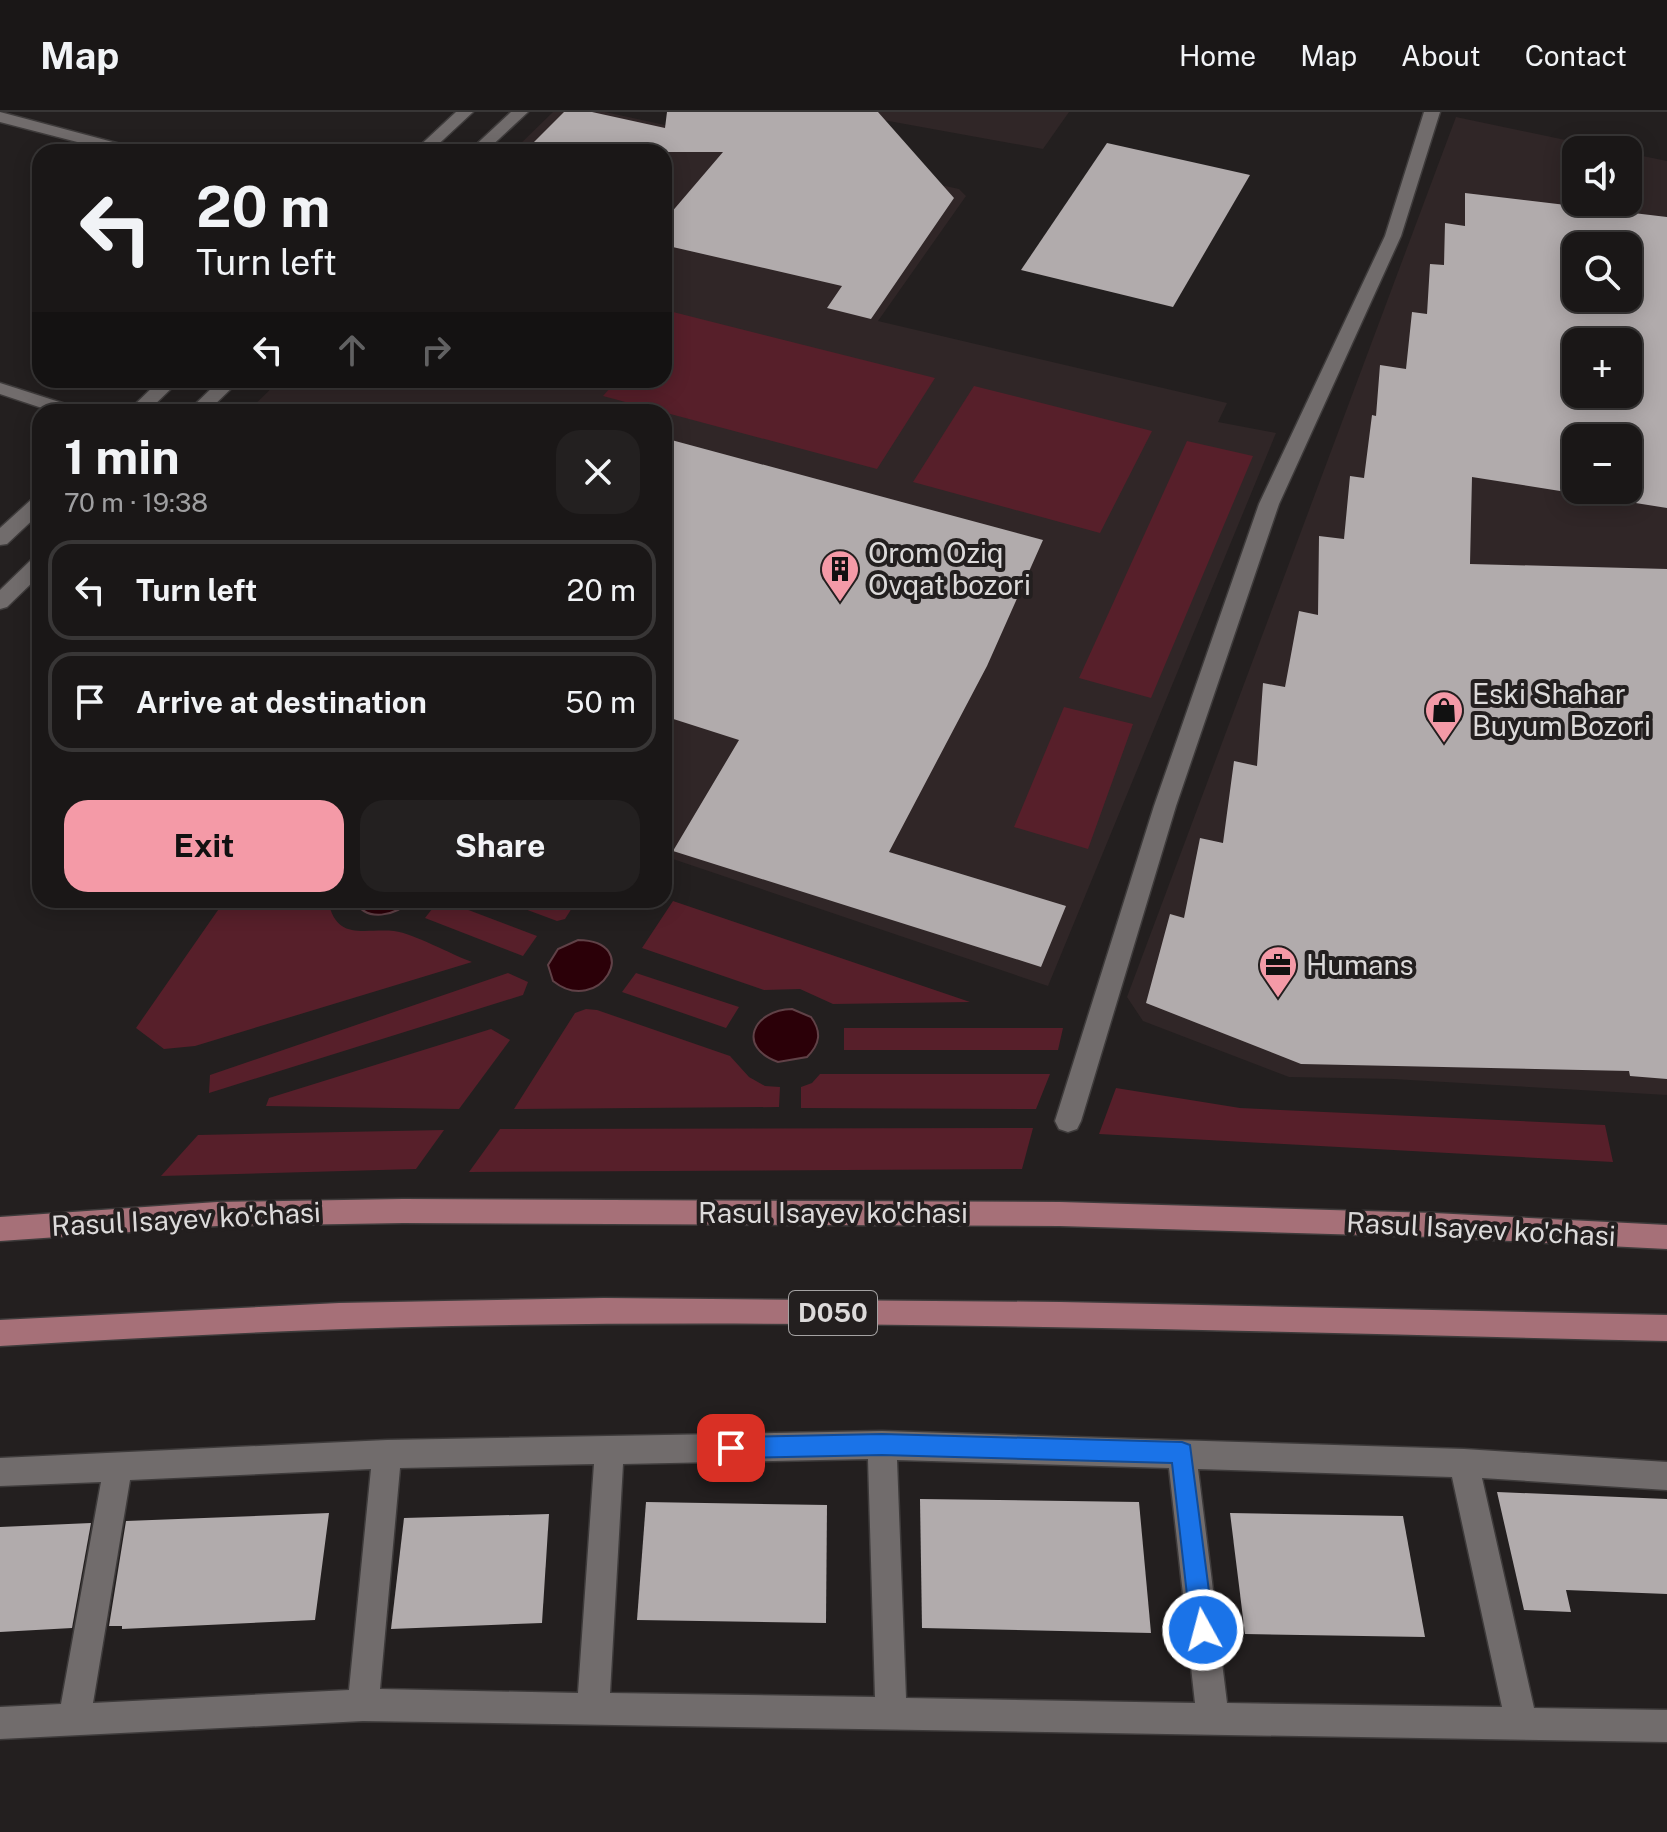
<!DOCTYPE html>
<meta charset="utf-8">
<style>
body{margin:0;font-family:"Public Sans",sans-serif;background:#232020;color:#f1f3f6;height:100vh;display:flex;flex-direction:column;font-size:30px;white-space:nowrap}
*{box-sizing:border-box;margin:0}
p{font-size:26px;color:#9f9fa1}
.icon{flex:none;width:44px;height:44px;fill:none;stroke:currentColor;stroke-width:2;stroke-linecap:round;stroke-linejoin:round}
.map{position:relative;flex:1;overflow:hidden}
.panel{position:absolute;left:32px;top:292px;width:640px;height:504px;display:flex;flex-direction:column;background:#1a1717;border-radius:24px;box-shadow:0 4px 20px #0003,0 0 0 2px #383636}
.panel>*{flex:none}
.banner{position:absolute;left:32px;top:32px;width:640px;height:244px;border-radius:24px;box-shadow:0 4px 20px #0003,0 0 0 2px #383636;background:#1a1717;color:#f1f3f6;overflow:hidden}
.buttons{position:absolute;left:1562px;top:24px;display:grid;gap:16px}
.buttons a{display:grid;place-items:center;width:80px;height:80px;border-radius:16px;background:#1a1717;box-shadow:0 4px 20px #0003,0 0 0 2px #383636;font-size:40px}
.pin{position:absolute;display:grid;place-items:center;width:68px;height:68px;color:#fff;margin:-34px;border-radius:16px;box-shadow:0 4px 12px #0006}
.me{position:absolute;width:88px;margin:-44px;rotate:353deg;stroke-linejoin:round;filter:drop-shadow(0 0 6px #0008)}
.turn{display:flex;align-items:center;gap:28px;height:168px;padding:0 32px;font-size:36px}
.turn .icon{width:104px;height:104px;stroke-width:2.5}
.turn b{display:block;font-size:56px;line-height:68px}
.lanes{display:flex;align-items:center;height:76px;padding:0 32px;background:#0003;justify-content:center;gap:40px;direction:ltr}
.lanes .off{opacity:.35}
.round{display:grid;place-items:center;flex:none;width:84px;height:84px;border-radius:24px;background:#232020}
.head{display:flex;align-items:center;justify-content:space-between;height:136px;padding:0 32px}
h1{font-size:48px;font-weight:700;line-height:60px}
.primary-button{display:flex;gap:16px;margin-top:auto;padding:16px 32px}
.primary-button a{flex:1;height:92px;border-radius:24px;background:#f49aa7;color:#111;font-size:32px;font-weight:700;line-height:92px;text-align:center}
.primary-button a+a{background:#232020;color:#f1f3f6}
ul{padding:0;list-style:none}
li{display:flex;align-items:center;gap:24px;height:100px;margin:0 16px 12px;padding:0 16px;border:4px solid #383636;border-radius:24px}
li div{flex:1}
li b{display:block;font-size:30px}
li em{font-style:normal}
header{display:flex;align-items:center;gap:48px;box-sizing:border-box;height:112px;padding:0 40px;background:#1a1717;border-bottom:2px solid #383636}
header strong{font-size:38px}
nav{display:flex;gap:44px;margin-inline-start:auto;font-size:28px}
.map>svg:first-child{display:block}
.built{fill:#302627;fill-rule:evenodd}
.green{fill:#571f2a}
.water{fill:#2b0008;stroke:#604147;stroke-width:2}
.building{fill:#b1abac;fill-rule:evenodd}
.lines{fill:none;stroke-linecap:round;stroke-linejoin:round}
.minor-casing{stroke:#3e3b3b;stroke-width:3}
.major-casing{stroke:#3e3b3b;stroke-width:3}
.minor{fill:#716c6c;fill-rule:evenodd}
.major{fill:#a67078;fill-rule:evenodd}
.route{fill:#1a73e8;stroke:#114b97;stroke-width:2}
.labels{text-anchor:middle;stroke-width:8;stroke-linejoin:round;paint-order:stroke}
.shield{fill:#231f1f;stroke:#a4a2a2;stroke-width:2}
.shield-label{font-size:26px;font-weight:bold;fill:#dcdada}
.poi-label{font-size:28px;fill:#dcdada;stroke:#231f1f;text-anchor:start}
.street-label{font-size:28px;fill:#dcdada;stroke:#231f1f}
</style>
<header>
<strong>Map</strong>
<nav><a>Home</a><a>Map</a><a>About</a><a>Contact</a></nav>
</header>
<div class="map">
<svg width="1667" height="1720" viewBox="0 0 1667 1720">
<rect width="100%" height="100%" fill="#231f1f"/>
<g class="built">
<path d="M553,0H605L959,77L966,84L878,209L1227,291L1218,310L1276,321L1048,874L664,744V300H247L280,268H664V40H512Z"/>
<path d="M839,0H1069L1043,37Z"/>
<path d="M1456,5L1613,38H1576V90H1628V41L1667,49V983L1393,967L1289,965L1143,909L1127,885ZM1576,134H1628V186H1576ZM1576,230H1628V282H1576ZM1576,326H1628V378H1576Z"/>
</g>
<g class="green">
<path d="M673,200L935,266L877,357L603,284L617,268H664V211Z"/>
<path d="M974,274L1152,319L1100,421L913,370Z"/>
<path d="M1187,329L1253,344L1151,586L1079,566Z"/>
<path d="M1064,595L1133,612L1088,737L1014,715Z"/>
<path d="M225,788H328C336,830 364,816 394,819C415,822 450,842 472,850L195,934L164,937L136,916Z"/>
<path d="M439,788H442L537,824L523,844L425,806Z"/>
<path d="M501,788H577L565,807L557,809Z"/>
<path d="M673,789L970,890L833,892L800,877L764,878L642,836Z"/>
<path d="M508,861L528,870L523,883L209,981L210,963Z"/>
<path d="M636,861L739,895L726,916L622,880Z"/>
<path d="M586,897L597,898L730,944L749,965L765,974L780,975L779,995L514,997L575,901Z"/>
<path d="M844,916H1063L1058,938H844Z"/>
<path d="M491,917L510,928L459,997L266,994L269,986Z"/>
<path d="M820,962H1050L1036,997L801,996V975L812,971Z"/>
<path d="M1116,976L1240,996L1605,1013L1613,1050L1099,1022Z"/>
<path d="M1033,1016L1022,1057L469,1060L500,1017Z"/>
<path d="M444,1018L416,1057L161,1064L198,1023Z"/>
</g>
<g class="water">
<path d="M355,788H411C397,804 365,811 355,788Z"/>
<path d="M578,828C645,829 599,906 553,869L548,853L558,837Z"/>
<path d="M792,897L811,905C822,920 820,932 807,945L778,950C736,935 753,898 792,897Z"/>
</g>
<g class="building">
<path d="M564,0H592L665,16L667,0H878L954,86L871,207L827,196L842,174L664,133V109L723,40H524Z"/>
<path d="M1107,31L1250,63L1173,195L1021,158Z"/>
<path d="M1465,81L1667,105V396L1472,365L1470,452L1667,457V967L1630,964L1629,959L1301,952L1146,891L1170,802L1184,806L1200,726L1223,731L1234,649L1257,654L1263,571L1285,575L1299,499L1318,503L1319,424L1344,427L1350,364L1364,366L1372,303L1376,304L1380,253L1406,257L1412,200L1427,202L1430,152L1444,153L1445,111L1465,114ZM1576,134H1628V186H1576ZM1576,230H1628V282H1576ZM1576,326H1628V378H1576Z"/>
<path d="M664,326L1043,428L987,554L889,740L1066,794L1041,855L673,739L739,628L664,604Z"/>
<path d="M1497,1380L1667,1387V1482L1566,1478L1571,1500L1524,1498Z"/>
<path d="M920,1387L1139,1390L1151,1521L922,1516Z"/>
<path d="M646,1390L827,1393L826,1511L637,1508Z"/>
<path d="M329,1401L315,1508L122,1517V1514H109L126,1409Z"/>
<path d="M1230,1401L1403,1404L1425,1525L1245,1522Z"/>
<path d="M549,1402L542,1511L391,1517L404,1406Z"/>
<path d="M91,1411L72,1516L0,1520V1415Z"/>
</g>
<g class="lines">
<defs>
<g id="minor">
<path d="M0,0L139,37L142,40H116L0,10Z"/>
<path d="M456,0H473L430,40H413Z"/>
<path d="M511,0H528L485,40H468Z"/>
<path d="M1424,0H1440L1401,124L1279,392L1176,694L1081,1009L1077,1017L1068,1020L1059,1017L1055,1009L1154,694L1259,392L1385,124Z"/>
<path d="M160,268H180L147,300H127Z"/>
<path d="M220,268H240L207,300H187Z"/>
<path d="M0,271L78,296L81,300H54L0,282Z"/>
<path d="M40,384V401L7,432L0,433V416L33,386Z"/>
<path d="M40,444V463L7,495L0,497V478L33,446Z"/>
<path d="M882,1319L1464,1337L1667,1350V1378L1482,1366L1534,1596L1667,1598V1630L363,1609L0,1627V1595L61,1592L101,1370L0,1374V1346L387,1328ZM868,1347L875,1585L610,1581L623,1352ZM897,1348L1169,1356L1195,1591L906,1586ZM594,1352L578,1581L380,1577L400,1356ZM371,1357L349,1578L93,1591L130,1368ZM1198,1357L1452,1365L1502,1595L1227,1591Z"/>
</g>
<g id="major">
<path d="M403,1087L1060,1090L1434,1101L1667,1113V1137L1434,1125L1060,1114L403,1111L217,1114L0,1129V1105L217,1090Z"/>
<path d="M604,1186L1060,1190L1667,1203V1229C1262,1220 857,1206 452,1214C301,1217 151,1225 0,1234V1208L339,1191Z"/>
</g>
</defs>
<use href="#minor" class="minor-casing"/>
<use href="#major" class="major-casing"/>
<use href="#minor" class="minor"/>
<use href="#major" class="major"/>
</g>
<path class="route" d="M882,1322L1182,1330L1190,1333L1214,1518L1211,1526L1203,1529L1194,1526L1191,1518L1172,1351L882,1343L731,1346L723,1343L720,1336L723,1328L731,1325Z"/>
<defs>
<symbol id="building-pin" viewBox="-11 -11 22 30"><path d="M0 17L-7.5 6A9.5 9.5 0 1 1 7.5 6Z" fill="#f49aa7" stroke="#231f1f"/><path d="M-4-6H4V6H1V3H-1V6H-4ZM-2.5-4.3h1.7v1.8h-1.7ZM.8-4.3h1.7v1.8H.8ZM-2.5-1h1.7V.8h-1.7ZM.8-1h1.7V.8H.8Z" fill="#111"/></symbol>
<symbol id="shop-pin" viewBox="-11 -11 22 30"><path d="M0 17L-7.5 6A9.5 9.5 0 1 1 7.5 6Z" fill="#f49aa7" stroke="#231f1f"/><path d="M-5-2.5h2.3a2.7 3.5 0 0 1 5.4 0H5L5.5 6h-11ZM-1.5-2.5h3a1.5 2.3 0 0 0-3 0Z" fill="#111"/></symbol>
<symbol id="office-pin" viewBox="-11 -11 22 30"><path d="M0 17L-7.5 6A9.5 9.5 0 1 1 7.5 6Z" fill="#f49aa7" stroke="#231f1f"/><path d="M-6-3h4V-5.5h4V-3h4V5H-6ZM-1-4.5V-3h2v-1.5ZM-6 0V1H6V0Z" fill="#111"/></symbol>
</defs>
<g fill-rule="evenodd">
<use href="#building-pin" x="818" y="435" width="44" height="60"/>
<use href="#shop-pin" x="1422" y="576" width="44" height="60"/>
<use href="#office-pin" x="1256" y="831" width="44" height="60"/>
</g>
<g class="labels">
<rect class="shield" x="789" y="1179" width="88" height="44" rx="6"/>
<g class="shield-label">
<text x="833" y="1210">D050</text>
</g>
<g class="poi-label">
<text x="868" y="451">Orom Oziq<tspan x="868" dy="32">Ovqat bozori</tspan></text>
<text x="1472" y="592">Eski Shahar<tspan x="1472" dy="32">Buyum Bozori</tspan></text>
<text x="1306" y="863">Humans</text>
</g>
<g class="street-label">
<text x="833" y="1111">Rasul Isayev ko'chasi</text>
<text transform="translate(186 1107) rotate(-3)" y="10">Rasul Isayev ko'chasi</text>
<text transform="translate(1481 1117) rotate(3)" y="10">Rasul Isayev ko'chasi</text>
</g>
</g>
</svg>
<div class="buttons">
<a><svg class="icon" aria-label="sound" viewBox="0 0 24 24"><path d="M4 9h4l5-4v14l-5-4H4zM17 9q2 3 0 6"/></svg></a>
<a><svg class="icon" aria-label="search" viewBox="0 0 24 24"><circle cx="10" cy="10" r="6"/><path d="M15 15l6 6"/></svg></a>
<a>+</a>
<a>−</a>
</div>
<div class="pin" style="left:731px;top:1336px;background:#d93025"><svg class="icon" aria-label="arrive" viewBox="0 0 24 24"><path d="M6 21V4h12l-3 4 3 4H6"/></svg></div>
<svg class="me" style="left:1203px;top:1518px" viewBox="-20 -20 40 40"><circle r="17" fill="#1a73e8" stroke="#fff" stroke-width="3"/><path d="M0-11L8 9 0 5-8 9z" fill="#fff"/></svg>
<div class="banner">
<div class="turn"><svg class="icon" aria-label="left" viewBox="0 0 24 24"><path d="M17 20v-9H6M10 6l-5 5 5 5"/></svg><div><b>20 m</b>Turn left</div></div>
<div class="lanes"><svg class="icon" aria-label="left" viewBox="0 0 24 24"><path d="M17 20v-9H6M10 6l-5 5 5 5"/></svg><svg class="icon off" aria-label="ahead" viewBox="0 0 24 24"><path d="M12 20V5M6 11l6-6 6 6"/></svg><svg class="icon off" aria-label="right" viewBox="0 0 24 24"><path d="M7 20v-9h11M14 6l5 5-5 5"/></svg></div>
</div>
<section class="panel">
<div class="head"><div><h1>1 min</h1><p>70 m · 19:38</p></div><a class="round"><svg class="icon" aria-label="close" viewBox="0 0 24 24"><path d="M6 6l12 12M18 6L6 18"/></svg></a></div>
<ul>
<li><svg class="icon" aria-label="left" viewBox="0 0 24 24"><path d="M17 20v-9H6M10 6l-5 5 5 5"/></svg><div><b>Turn left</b></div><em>20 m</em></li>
<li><svg class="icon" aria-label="arrive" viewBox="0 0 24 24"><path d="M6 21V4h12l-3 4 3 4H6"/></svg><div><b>Arrive at destination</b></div><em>50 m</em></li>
</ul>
<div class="primary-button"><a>Exit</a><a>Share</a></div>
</section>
</div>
